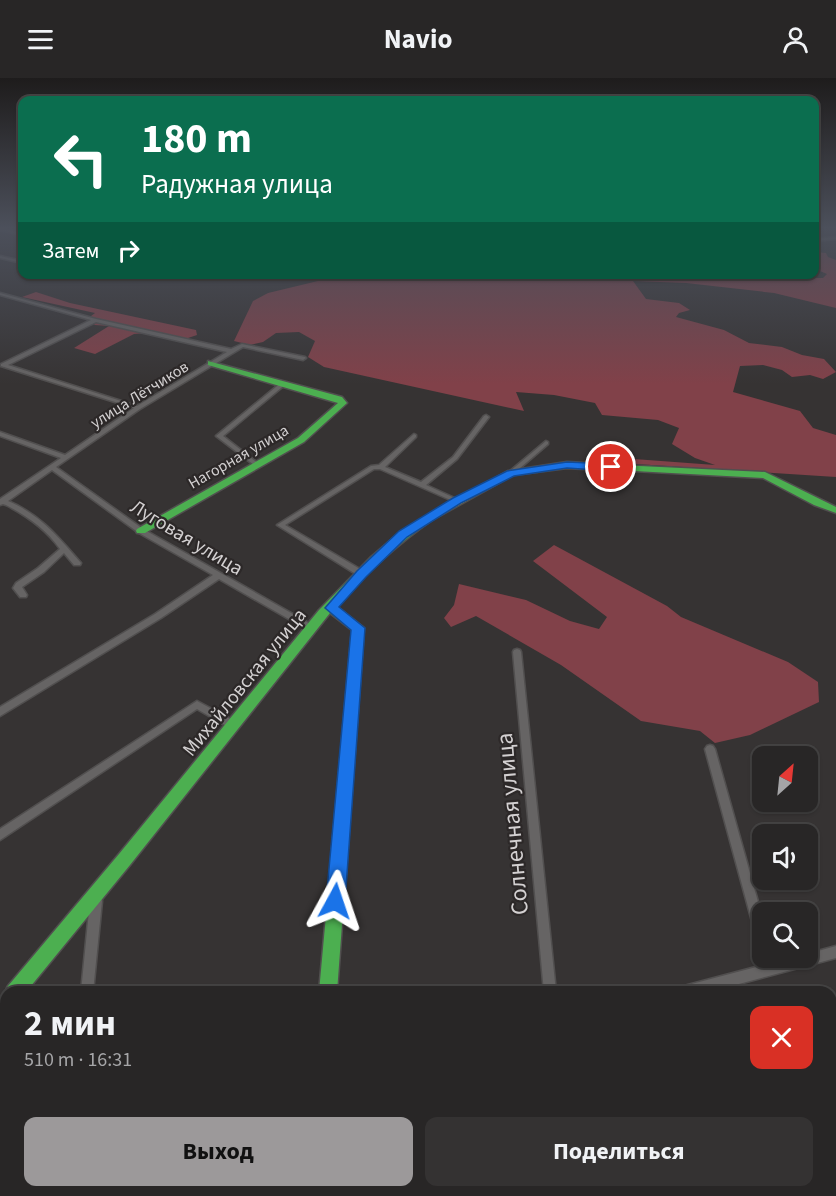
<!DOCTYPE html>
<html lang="ru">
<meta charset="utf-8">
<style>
body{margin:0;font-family:"Source Sans 3",sans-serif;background:#343232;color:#f1f3f6;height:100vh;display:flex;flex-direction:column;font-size:22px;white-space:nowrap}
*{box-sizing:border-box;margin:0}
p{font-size:20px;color:#a5a5a7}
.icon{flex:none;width:33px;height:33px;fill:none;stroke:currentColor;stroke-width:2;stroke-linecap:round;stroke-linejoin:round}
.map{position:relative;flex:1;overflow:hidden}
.drawer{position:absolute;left:0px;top:908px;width:837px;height:212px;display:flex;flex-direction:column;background:#282626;border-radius:18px 18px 0 0;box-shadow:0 2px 4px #0004,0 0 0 2px #444343}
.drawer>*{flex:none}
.top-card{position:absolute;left:18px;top:18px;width:801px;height:183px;border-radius:12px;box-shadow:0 2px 4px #0004,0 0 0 2px #444343;background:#0b6e4f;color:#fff;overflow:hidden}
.needle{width:39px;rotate:27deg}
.fabs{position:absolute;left:752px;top:668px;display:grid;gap:12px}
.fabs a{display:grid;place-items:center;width:66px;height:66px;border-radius:12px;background:#282626;box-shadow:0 2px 4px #0004,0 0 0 2px #444343;font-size:30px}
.pin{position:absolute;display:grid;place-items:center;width:51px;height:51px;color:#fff;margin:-26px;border:3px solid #fff;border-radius:50%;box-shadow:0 2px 6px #0007}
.me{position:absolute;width:66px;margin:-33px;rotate:5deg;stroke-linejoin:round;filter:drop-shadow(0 0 4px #0008)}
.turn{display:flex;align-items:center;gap:21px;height:126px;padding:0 24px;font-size:27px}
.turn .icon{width:78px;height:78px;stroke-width:2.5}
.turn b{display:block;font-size:42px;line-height:51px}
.then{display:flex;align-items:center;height:57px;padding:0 24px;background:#0003;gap:12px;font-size:22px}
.round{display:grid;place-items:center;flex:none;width:63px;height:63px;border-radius:12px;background:#343232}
.headline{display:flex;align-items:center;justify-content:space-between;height:102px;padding:0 24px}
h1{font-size:36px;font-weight:700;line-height:45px}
.primary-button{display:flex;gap:12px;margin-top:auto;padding:12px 24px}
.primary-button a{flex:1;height:69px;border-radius:12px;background:#9c999a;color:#111;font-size:24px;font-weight:700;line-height:69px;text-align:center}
.primary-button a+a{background:#343232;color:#f1f3f6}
header{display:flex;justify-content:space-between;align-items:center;height:78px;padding:0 24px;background:#282626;font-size:27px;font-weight:700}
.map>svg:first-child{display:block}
.green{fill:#814149}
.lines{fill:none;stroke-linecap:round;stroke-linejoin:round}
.street-casing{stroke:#514f4f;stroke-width:3}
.fast-casing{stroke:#514f4f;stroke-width:3}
.slow-casing{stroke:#514f4f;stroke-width:3}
.street{fill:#666464;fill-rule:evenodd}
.fast{fill:#4caf50;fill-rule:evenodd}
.slow{fill:#ffc107;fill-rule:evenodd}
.route{fill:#1a73e8;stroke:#114b97;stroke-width:1.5}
.labels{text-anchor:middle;stroke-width:4.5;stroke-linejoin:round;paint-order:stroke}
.far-street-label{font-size:16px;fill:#d3d0d1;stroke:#2c2828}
.street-label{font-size:20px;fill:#d3d0d1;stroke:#2c2828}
.near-street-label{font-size:24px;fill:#d3d0d1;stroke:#2c2828}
</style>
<header><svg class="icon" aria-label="menu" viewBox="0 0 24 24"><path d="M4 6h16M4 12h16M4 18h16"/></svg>Navio<svg class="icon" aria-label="person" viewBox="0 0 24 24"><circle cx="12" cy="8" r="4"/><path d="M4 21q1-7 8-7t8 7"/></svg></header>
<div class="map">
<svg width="836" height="1118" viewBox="0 0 836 1118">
<rect width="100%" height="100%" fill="#363333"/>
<g class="green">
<path d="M815,174L826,175L828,179L836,182V230L774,215L686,205L633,203L646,221L679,225L690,232L679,235L676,239L724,252L749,265L782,269L802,277L824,281L836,294L823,301L810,297L792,299L782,292L763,287L740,288L733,314L800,333L813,350L836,357V399L636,386L634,381L715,387L695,380L672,366L679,350L658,342L602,337L595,325L554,317L516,314L524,333L324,289L308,279L315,263L299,254L276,255L263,264L250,267L234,263L253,223L268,215L343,197L781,196L785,200H823L827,196L820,193L821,185L815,183Z"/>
<path d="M36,214L70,225L196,252L197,257L182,262L147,255L134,256L95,276L74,270L109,248L95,247L87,241L95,235L22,219Z"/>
<path d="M554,467L667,528L681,539L788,584L818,604L819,624L750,657L715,665L700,653L641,643L561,587L476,538L451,549L444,540L454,527L459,506L526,522L570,543L599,551L607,539L533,483Z"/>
<path d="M440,1113H606L614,1118H437Z"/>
</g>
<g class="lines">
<defs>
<g id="street">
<path d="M0,150L22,155V157L0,152Z"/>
<path d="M836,159V161L814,163V161Z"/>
<path d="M0,178L22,183V185L0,180Z"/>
<path d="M0,215L96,241L231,271L242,266L305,279L306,280L303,282L243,269L140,331L56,389L143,451L314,548L315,550L314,552H308L219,501L161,540L0,638V629L155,536L213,497L139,455L52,392L8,423C41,437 58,459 81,485L80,487H74L64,475L44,494L22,509L27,517L26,519H20L13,510L16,505L38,490L60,471C46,451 27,438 6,427L3,426L0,427V421L61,380L0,358V354L65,377L134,330L1,288V286L91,242L0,217ZM96,244L227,274L137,328L8,287Z"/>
<path d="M282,304L287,305L223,358L259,386L256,388L254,387L216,358Z"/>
<path d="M486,337L489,339L457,381L426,407L459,422V424H455L380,391H374L285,447L365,494L366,496L365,498H359L277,447L371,388L379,387L414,356L416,357V359L385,389L421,404L453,379L484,338Z"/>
<path d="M546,363L548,364V366L513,396H509V394Z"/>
<path d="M517,571L520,572L521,574L556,914H544L513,574L514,572Z"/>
<path d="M197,623L236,644L238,647L236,650L233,651L230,650L197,631L0,762V751Z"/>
<path d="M710,667L713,668L715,671L762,838V864L758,862L756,858L705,671L707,668Z"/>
<path d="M96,817L100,819L102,823L93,914H81L90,823L92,819Z"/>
<path d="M836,868V880L709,914H678L680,910L684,908L794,879H807V876Z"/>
<path d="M6,916V931L0,935V920Z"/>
<path d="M22,1113H41L39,1118H20Z"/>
<path d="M117,1113H132L134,1118H119Z"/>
</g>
<g id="fast">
<path d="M208,283L342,319L347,325L304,364L145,455H137L136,453L137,451L298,360L338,325L208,287Z"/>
<path d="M619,387L765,394L836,429V435L814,427L763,400L616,392V388Z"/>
<path d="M428,437L432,438V442C396,467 365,496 336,528L364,550L337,914H319L352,552L330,535L130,787L26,914H6V916L5,914L8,908L119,776L319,532L370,480L397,457Z"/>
</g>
<path id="slow" d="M567,384L619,387L624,390L619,393L567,390L513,397L432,442L428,443L423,440L508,393Z"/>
</defs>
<use href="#street" class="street-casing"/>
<use href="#fast" class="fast-casing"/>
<use href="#slow" class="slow-casing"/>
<use href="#street" class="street"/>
<use href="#fast" class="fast"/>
<use href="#slow" class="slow"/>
</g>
<linearGradient id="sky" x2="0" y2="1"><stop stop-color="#1e1c1c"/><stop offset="0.49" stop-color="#4c505b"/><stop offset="1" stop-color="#4c505b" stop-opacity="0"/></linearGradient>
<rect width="836" height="306" fill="url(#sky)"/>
<path class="route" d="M567,384L611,386L616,389L611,393L567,390L514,398L461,425L407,459L366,499L339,529L365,550L345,823L342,829L335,832L329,829L326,823L351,552L325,530L357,493L399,453L453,420L507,393Z"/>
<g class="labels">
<g class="far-street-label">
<text transform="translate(139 316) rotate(-32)" y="6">улица Лётчиков</text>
<text transform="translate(238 378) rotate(-30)" y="6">Нагорная улица</text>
</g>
<g class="street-label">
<text transform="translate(187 459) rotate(31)" y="7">Луговая улица</text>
<text transform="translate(244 604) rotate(-51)" y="7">Михайловская улица</text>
</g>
<g class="near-street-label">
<text transform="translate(512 746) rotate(-95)" y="8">Солнечная улица</text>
</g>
</g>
</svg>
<div class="fabs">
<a><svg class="needle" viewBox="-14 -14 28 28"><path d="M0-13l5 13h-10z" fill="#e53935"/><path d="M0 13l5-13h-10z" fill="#a5a5a7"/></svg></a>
<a><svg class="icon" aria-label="sound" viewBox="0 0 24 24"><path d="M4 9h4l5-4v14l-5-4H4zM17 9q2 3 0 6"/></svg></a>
<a><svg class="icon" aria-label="search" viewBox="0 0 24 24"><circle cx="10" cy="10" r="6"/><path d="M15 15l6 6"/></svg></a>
</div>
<div class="pin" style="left:611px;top:389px;background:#d93025"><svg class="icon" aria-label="arrive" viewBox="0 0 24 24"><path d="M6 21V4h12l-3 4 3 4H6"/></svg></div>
<svg class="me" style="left:335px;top:823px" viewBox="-20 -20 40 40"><path d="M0-17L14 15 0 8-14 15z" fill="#1a73e8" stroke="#fff" stroke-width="4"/></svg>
<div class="top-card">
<div class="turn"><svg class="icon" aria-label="left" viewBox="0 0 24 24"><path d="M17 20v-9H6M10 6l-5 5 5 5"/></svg><div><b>180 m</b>Радужная улица</div></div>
<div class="then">Затем<svg class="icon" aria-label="right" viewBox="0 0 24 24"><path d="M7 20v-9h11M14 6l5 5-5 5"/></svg></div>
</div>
<section class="drawer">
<div class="headline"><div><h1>2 мин</h1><p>510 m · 16:31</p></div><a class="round" style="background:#d93025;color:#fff"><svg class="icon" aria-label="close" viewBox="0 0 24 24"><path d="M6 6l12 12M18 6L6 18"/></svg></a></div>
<div class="primary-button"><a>Выход</a><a>Поделиться</a></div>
</section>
</div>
